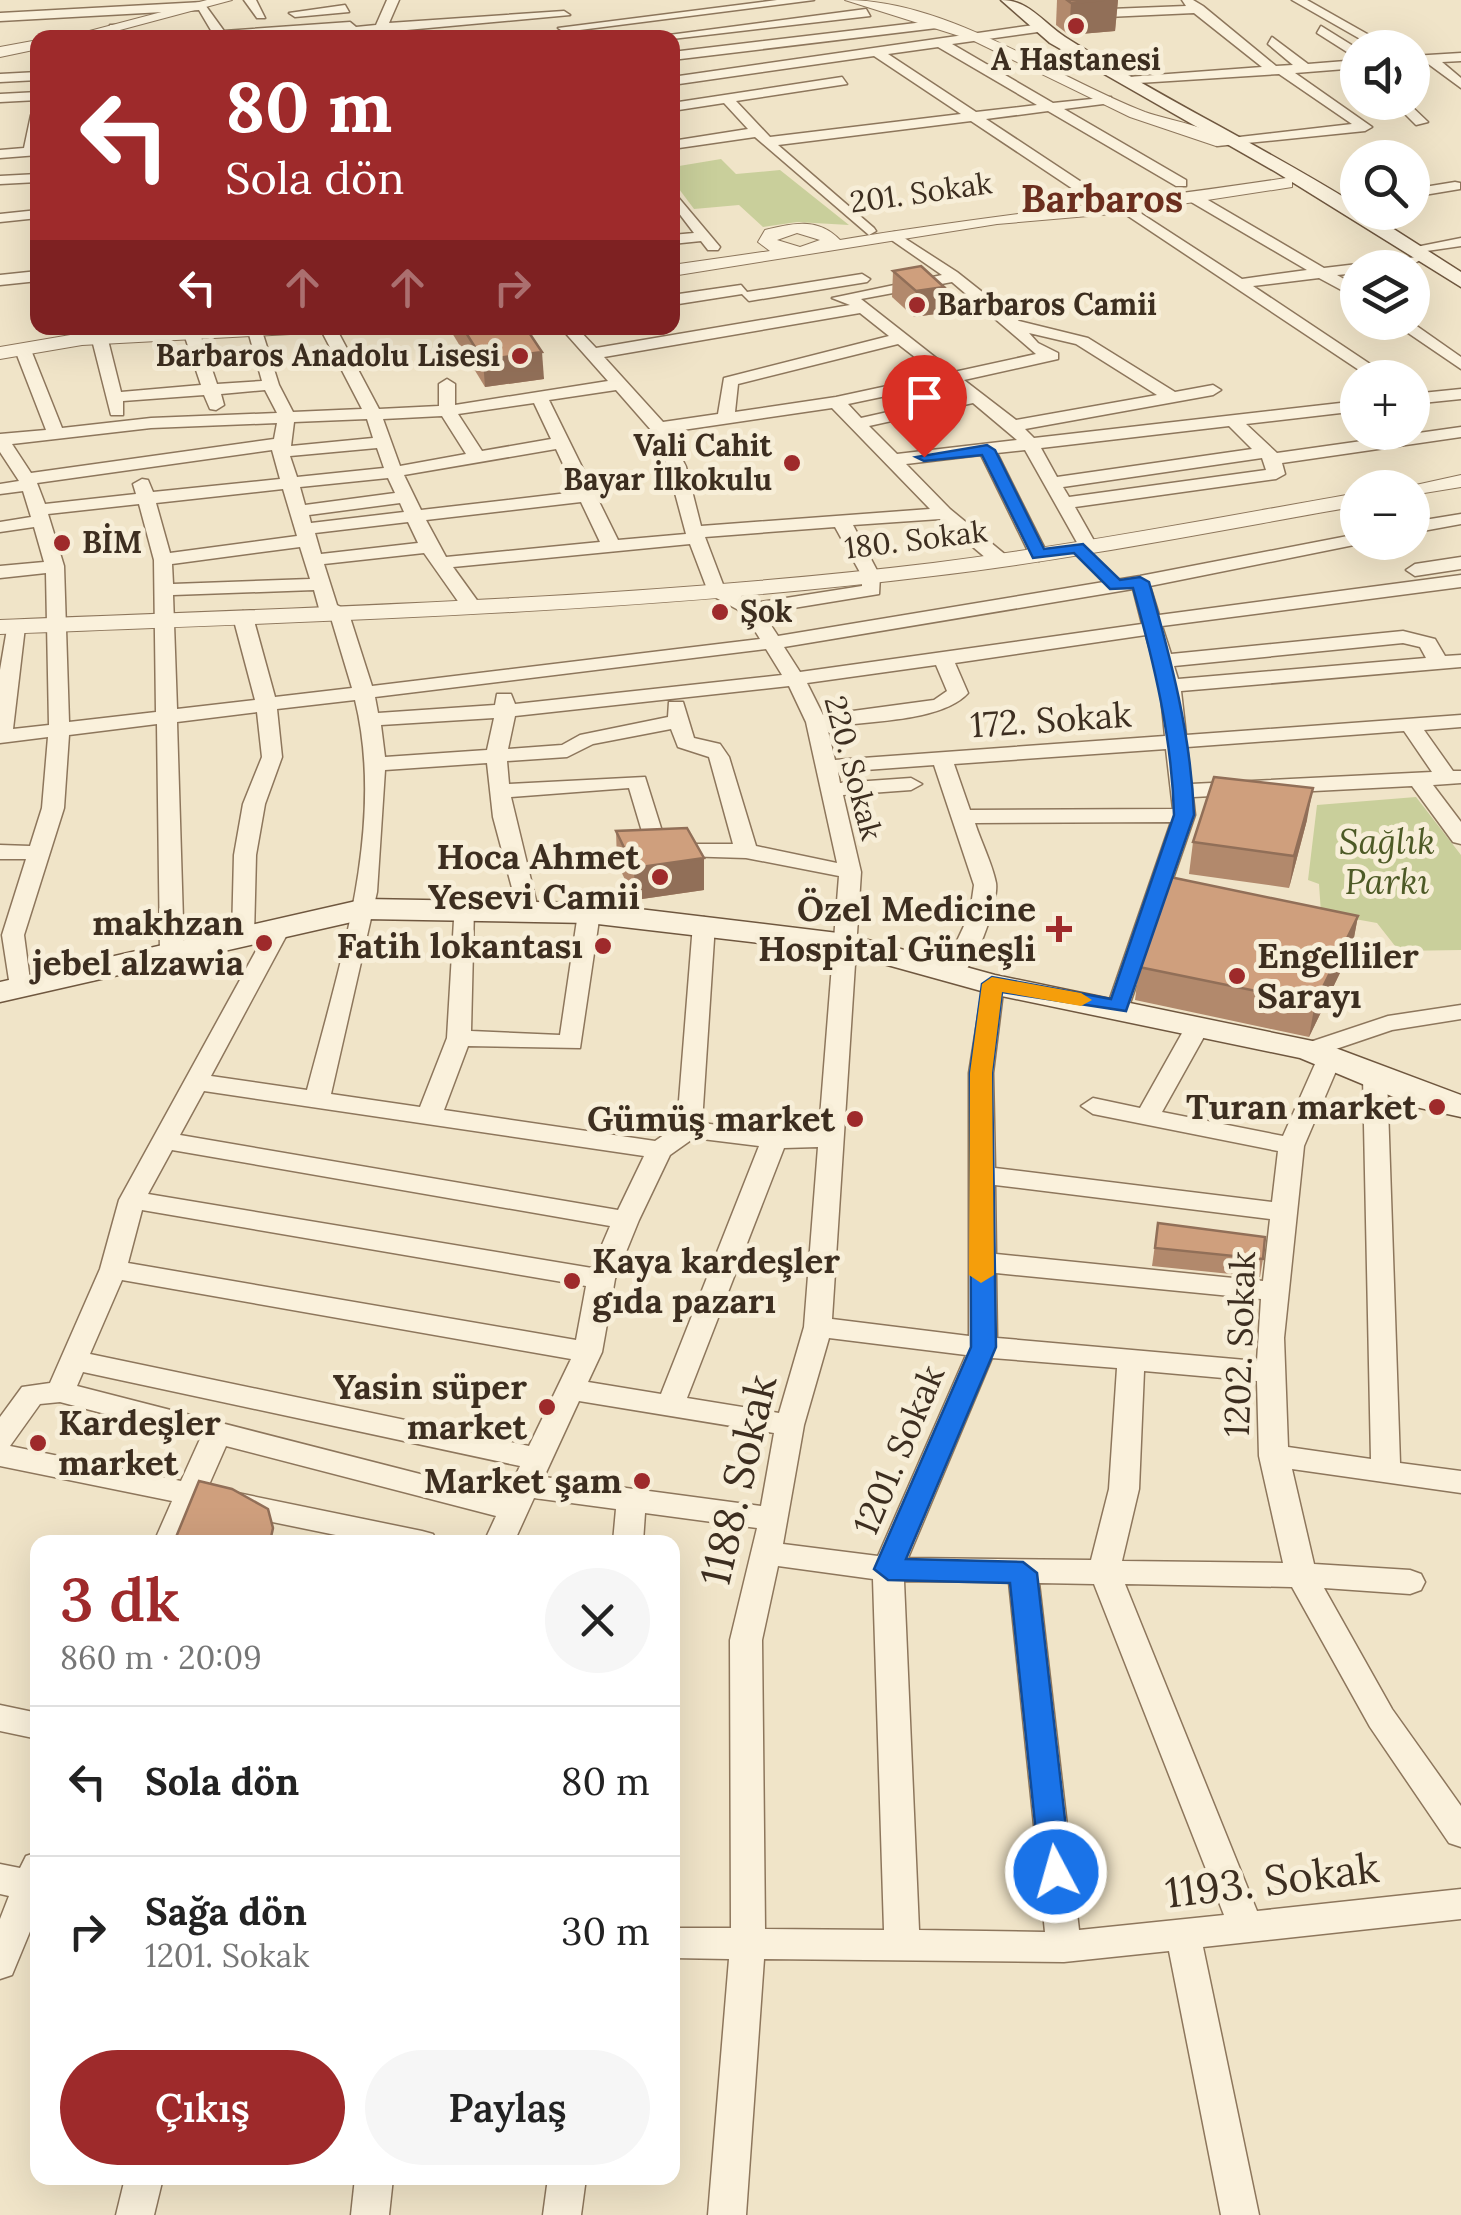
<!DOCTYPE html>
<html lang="tr">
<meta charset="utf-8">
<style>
body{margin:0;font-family:Lora,serif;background:#f6f6f6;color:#222;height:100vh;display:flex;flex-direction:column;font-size:38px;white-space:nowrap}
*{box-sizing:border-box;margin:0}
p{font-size:32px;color:#767676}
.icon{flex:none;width:55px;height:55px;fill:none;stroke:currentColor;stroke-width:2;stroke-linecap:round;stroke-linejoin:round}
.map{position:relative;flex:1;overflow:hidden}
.drawer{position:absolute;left:30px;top:1535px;width:650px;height:650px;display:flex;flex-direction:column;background:#fff;border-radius:20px;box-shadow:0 10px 40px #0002}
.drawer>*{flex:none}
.hud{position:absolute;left:30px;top:30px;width:650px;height:305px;border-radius:20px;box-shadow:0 10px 40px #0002;background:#9e2a2b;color:#fff;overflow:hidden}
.fabs{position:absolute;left:1340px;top:30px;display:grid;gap:20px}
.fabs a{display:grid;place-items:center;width:90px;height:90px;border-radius:50%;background:#fff;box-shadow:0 10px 40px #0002;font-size:50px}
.pin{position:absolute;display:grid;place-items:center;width:85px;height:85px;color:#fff;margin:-102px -42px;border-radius:50% 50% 50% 0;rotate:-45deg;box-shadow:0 0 10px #0007}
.pin .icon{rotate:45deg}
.me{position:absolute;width:110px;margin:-55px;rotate:354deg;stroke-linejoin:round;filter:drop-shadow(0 0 8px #0008)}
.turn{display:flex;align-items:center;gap:35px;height:210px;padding:0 30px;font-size:45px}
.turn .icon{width:130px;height:130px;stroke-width:2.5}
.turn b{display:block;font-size:70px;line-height:85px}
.lanes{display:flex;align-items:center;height:95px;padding:0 30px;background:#0003;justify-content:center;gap:50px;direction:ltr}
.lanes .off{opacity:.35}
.round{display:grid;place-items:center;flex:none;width:105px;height:105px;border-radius:52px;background:#f6f6f6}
.overview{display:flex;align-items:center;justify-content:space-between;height:170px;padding:0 30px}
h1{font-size:60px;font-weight:600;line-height:75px;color:#9e2a2b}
.primary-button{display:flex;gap:20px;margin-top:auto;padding:20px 30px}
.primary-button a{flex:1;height:115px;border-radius:60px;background:#9e2a2b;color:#fff;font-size:40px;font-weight:600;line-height:115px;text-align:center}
.primary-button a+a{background:#f6f6f6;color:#222}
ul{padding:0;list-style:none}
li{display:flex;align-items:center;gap:30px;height:150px;padding:0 30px;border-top:2px solid #e0e0e0}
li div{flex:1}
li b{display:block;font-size:38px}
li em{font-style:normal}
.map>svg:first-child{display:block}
.green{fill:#c9cf9b}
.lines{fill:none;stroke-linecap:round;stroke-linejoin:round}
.minor-casing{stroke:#8d765c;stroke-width:3}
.tertiary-casing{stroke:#8d765c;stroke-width:2}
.secondary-casing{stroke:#6f573f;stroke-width:3}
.minor{fill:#faf1dc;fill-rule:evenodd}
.tertiary{fill:#faf1dc;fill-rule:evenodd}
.secondary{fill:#faf1dc;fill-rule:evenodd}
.wall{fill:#b2896c}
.shaded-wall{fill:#916f58}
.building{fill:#cf9f7d;stroke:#916f58;stroke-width:2.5}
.route{fill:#1a73e8;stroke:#114b97;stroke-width:2.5}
.slow{fill:#f59e0b}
.poi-dot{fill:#9e2a2b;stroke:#f7eed8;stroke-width:4}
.labels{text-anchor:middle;stroke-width:10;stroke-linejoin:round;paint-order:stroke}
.far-poi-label{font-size:30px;font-weight:bold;fill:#3d2e20;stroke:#f7eed8;text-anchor:start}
.far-street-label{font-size:30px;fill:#3d2e20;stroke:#f7eed8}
.street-label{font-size:35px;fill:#3d2e20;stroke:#f7eed8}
.park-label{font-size:35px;font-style:italic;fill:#4d5a26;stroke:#f7eed8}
.poi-label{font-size:35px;font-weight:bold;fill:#3d2e20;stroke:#f7eed8;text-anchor:end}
.far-district-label{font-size:38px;font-weight:bold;fill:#6b2e1e;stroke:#f7eed8}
.near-street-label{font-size:42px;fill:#3d2e20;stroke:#f7eed8}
</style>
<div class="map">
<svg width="1461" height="2215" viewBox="0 0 1461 2215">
<rect width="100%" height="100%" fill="#f0e4c8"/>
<g class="green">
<path d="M721,159L736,174L780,170L849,225L797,222L763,227L739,205L694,209L673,181V167Z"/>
<path d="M1416,797L1461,855V950L1399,951L1377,923L1321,913L1319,884L1308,880L1317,805Z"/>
</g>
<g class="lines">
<defs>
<g id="minor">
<path d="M244,0H256L265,18H257Z"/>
<path d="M387,0H399L389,23L564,11L570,15L352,35L347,30L174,38L212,32L199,10L0,21V13L203,2L224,31L350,22L356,27L376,25Z"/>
<path d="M777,0H814L564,32L558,28Z"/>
<path d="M1182,0H1193L1203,6L1276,66L1293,65L1268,44L1272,37L1308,64L1358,60V68L1295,73L1372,127L1365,131L1217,146V140L1222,139L1352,124L1279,74L1123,84L1128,77L1262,67L1194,13L1085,18L1079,14L1085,10L1186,6Z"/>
<path d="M1292,0H1307L1392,48H1376Z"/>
<path d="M345,5L349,12L295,17L289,13Z"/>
<path d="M866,9L870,16L672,39L646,38Z"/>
<path d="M941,20L945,27L672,60V52Z"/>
<path d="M1041,24L1045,31L952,44L1053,103L1111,97V103L1064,109L1186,180V186H1176L1048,111L986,119L1098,193V199H1088L971,121L778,145L874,228L876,231L869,235L755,137L672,149V141L748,129L724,103L672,111V103L842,77L847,84L736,101L770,137L961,114L874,56L672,85V77ZM938,47L1037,105L976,112L888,54Z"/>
<path d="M110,25H118L123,38H111Z"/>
<path d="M1321,26L1358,49V59L1317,33Z"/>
<path d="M1461,53V61L1442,62L1461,78V88L1427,63L1412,64V56Z"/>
<path d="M38,72V80L0,82V74Z"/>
<path d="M38,92V100L0,102V94Z"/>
<path d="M1393,102H1407L1428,122L1416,125Z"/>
<path d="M38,111V155L0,158V150L24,148L31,115Z"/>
<path d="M38,174V182L0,184V176Z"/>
<path d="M1455,182L1460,183V189L1412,197V189Z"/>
<path d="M672,190L720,247L718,250H708L701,241L672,244V235L694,233L672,204Z"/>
<path d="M1186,193H1196L1324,268L1417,257L1420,260L1412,265L1358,268V273L1337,275L1358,287V299L1319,278L1253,286L1391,378H1371L1116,208L1128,205L1242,279L1307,270L1186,199Z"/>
<path d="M38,210V218L0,222V214Z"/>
<path d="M895,232L957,272L1019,321L1088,338L1175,392L1213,385L1221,390L1213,395L1025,429L1034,438L1358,401V411L1246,424L1277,453L1461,427V437L1282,463L1285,474L1276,479L1075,507L1097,546L1088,552L1079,546L1025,450L997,453L1048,555L1039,561L1030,555L981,455L906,464L950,509L1007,556V564H993L940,519L853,525L880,576L879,594L763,613L778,636L1140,576L1358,534V542L1364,543L1150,586L1159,615L1461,575V587L1162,626L1171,654L1403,631L1435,639L1445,656L1461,655V667L1181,691L1186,735L1461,715V727L1424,730L1453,771H1461V783L1433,785L1461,822V844L1453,842L1412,786L1193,797L1195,815L1127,1012H1111L1107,1007L1171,822L975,823C981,842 992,863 996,883C999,903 973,975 954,980L942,973L970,913L974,885L934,765L838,772L840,783L911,778L922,784L911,790L843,795L861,872L832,1319L969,1336V1073L984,979L992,977L1004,984L993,1073L995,1168L1272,1202L1278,1151L1093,1114L1081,1106L1093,1098L1140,1108L1186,1026L1198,1019L1210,1026L1162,1112L1283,1136L1319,1055H1301L1298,1050L1301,1045L1388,1016L1461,1005V1019L1392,1030L1333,1050L1342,1057L1304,1146L1284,1338L1288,1447L1371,1459L1363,1077L1366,1072H1384L1387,1077L1400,1463L1461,1471V1493L1292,1469L1314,1564L1410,1570L1421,1574L1425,1582L1421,1590L1410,1594L1324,1588L1392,1709L1461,1806V1847L1449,1843L1370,1727L1292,1587L1125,1584L1257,1911L1461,1889V1919L1203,1947L1259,2215H1221L1169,1951L1064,1962L764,1959L746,2215H708L729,1959L672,1958V1928H731L730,1640L757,1528L645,1513L643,1542H613L616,1509L534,1498L514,1542H484L496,1516L226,1446L208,1487L422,1531L433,1534L437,1542H370L199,1507L184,1542H154L172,1501L0,1466V1417L22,1387L50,1383L100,1269L119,1200L269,927L280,920L291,927L211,1076L307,1090C339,967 386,826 355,700L277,709L282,757L265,804L256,855L254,936L243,943L232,936L234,855L243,804L262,757L257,712L177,722L184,953L172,960L160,953L157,724L69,735L64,808L24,935L31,988L27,993H11L2,935L26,859H0V845L30,846L42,808L48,737L0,743V670L8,623L15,621L25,627L13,729L49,725L46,573L0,578V566L44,562L34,527L0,532V522L31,517L23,491L0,494V484L19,481L0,452V434L46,430L15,350L17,347L31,350L62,428L151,418L277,413L265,390L221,394L224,405L216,410L210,409L204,395L123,401V415H111L89,328H105L121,392L201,385L184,334L192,329L200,334L217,384L262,381L248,331L261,328L279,385L293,412L362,409L320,328H336L379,409L439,406V384L447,379L455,384V405L608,381L561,328H577L596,348L850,305L832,298L942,275L890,239V233ZM952,282L1036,354L954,372L861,299ZM860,313L889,336L724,378L718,414L663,422L604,357ZM1029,333L1076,344L1157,395L1016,420L964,380L1058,359V353L1038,343ZM898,344L938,375L836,397L735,412L738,384ZM948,383L963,395L861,418L848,404ZM616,390L651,430L668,467L686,534L618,540L549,400ZM534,403L551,439L482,451L458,414ZM973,403L1017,440L897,454L869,426ZM832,408L930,509L701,526L686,467L669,432ZM442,416L466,454L400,466L383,419ZM367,419L373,438L291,446L294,422ZM277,423L274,439L31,473L12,444L151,428ZM1229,426L1252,449L1057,477L1041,448ZM377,448L384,468L297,477L290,456ZM556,449L576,492L421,510L404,475ZM272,450L280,479L153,492L148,480L142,479L133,484L136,494L45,504L37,483ZM1262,458L1266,470L1069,497L1063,487ZM388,478L395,493L305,505L300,487ZM283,489L297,536L170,553L156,503ZM581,502L600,542L446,557L426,520ZM400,503L404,512L311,523L309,515ZM139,504L154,560L156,712L69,722L64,566L48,514ZM408,522L418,543L321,554L315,533ZM835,527L862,576V586L754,603L724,587L705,537ZM690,544L709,594L744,613L760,639L372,686L348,611L337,605L324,564L424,553L462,607L469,609L479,603L453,567ZM300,547L310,579L173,584L172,564ZM1133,589L1142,624L800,672L784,647ZM314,590L320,612L331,618L352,688L275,697L253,617L243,611L233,617L255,700L177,709L173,595ZM1146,635L1160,686L1165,736L835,760L827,727C866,721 942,722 968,693L955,663ZM1403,643L1420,647L1426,658L1178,679L1174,666ZM766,649L782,675L515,704L511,694H497L495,705L378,713L375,697ZM936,665L947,691L934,700L823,715L807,683ZM789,686L806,722L837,863L756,846L729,757L720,744L694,738L683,702H669L668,717L580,735L562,745L508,749L515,716ZM494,718L487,750L385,757L381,725ZM671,729L678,747L709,757L733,844H666L645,777L509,784L507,761L567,757L593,744ZM1404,731L1432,772L1191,784L1187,747ZM1166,749L1173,809L970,810L954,764ZM487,763L493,817L519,914H535L538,909L511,797L629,788L649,855L746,858L839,876L819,1130L774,1132L702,1123L715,924L704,917L693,924L677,1126L655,1141L444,1110L468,1046L580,1048L600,913L589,906L578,913L560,1035L471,1031L474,908L471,903H455L447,1038L420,1107L331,1094L377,892L385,770ZM204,1091L644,1156L618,1210L180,1135ZM694,1138L759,1146L661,1394L588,1382L602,1352L615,1279L639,1220L670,1155ZM818,1147L804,1327L779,1413L687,1398L784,1148ZM172,1150L610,1226L592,1268L148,1194ZM995,1185L1270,1219L1263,1281L996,1254ZM142,1210L586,1286L576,1340L128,1263ZM996,1273L1261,1299L1257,1361L997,1338ZM122,1280L571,1359L529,1446L90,1354ZM829,1338L966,1355L878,1556L783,1544L804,1425ZM992,1358L1117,1368L1109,1489L1091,1560L908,1558ZM1144,1371L1257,1381L1259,1456L1283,1563L1122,1561L1139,1489ZM83,1372L520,1466L506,1496L77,1386ZM579,1401L774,1433L761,1506L544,1477ZM60,1402L200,1439L181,1481L10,1446L40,1404ZM778,1566L873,1579L884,1930L765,1929L762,1640ZM904,1581L1009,1582L1045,1932L919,1930ZM1039,1583L1094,1584L1224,1915L1079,1930Z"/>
<path d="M1461,238V246L1413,253L1406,249Z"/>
<path d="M38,271V281L0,285V275Z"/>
<path d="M862,274L870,279L867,282L749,301L742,294L672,305V295L741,285L747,292Z"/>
<path d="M1392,322H1411L1461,357V369Z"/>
<path d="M1461,389V399L1412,404V394Z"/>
<path d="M1461,514V524L1412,533V522Z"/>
<path d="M1461,557V569L1415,576L1406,570L1415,564Z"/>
<path d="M0,1705L38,1713V1739L0,1731Z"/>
<path d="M38,1852V1912L12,1975L0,1979V1919L9,1896L0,1894V1864L20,1868L26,1856Z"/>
<path d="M125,2178H163L154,2215H116Z"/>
<path d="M355,2178H393L389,2215H351Z"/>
<path d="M548,2178H586L581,2215H543Z"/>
</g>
<g id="tertiary">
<path d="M207,0H232L90,38H63Z"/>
<path d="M845,0C948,0 1052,76 1145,112C1171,121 1209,126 1230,143L1216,146L1130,117L972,40Z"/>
<path d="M38,40V49L0,57V47Z"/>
<path d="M1286,178L1292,179V187L1123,213L997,224L672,276V265L770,251L758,242L765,230C793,223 818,217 840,240C988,215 1137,201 1286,178ZM797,233L820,240L800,247L777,240Z"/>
<path d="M191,328H300L290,334L82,345L0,359V347L82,333Z"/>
<path d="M1461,475V487L1412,495V488H1402Z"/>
<path d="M1358,493V506C1216,531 1076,559 933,576C624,614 311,621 0,634V620C311,607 624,600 933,563C1076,545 1216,518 1358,493Z"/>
</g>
<g id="secondary">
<path d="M1001,0C1029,0 1042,22 1065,37C1159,97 1262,146 1358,206V212H1367L1461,272V287L1276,172L1050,43Z"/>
<path d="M365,899L589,903L846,934L995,975L1322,1043L1461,1095V1117L1420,1108L1300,1058L992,994L844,953L589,923L365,919L0,1002V982Z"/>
</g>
</defs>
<use href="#minor" class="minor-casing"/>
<use href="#tertiary" class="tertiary-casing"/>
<use href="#secondary" class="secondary-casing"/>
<use href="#minor" class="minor"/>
<use href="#tertiary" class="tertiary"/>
<use href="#secondary" class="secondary"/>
</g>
<g class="wall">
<path d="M1057,0H1118L1115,31L1069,35L1056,25Z"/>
<path d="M893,271L943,313L914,317L892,297Z"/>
<path d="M449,328H526L544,379L485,387Z"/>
<path d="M1307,820L1289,888L1189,874L1193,842Z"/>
<path d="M616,831L704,890L635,900L617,863Z"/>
<path d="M1358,916L1352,948L1309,1037L1135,1000L1139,967Z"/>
<path d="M1158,1223L1263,1259L1260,1277L1152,1266Z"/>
</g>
<g class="shaded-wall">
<path d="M1104,0H1118L1115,31L1069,35L1071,3Z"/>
<path d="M944,287L943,313L914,317L916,291Z"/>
<path d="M542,352L544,379L485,387L483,360Z"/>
<path d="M1313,788L1307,820L1289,888L1294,856Z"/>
<path d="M704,858V890L635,900L634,868Z"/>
<path d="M1358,916L1352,948L1309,1037L1315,1003Z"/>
</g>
<g class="building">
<path d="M1067,0H1104L1071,3Z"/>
<path d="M921,266L944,287L916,291L893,271Z"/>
<path d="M463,328H526L542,352L483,360Z"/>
<path d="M1214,777L1313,788L1294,856L1193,842Z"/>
<path d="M687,828L704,858L634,868L616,831Z"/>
<path d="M1170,877L1358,916L1315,1003L1139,967Z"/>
<path d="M1158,1223L1265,1237L1263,1259L1155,1248Z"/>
<path d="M199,1481L232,1489L268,1509L273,1528L270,1542H174Z"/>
</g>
<path class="route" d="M987,445L995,450L1044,549L1083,544L1120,580L1140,577L1149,582C1171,659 1191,735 1194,815L1126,1011L1002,992L992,1073L996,1347L906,1559L1023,1562L1037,1573L1071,1872L1067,1881L1056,1885L1045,1881L1040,1872L1010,1583L888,1580L874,1569L971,1347L970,1073L982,984L992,977L1111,999L1174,815C1172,737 1154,663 1133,588L1110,589L1074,553L1033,558L982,455L924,461L916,457Z"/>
<path class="slow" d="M992,977L1081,993L1092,1000L1081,1006L1002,992L992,1073L994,1275L981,1283L969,1275L970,1073L982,984Z"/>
<g class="poi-dot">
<circle cx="1076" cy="26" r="10"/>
<circle cx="917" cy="305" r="10"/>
<circle cx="520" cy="356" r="10"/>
<circle cx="792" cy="463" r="10"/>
<circle cx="62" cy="543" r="10"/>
<circle cx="720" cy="612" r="10"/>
<circle cx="660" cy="877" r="10"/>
<path d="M1054 914h10v10h10v10h-10v10h-10v-10h-10v-10h10z"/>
<circle cx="264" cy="943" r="10"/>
<circle cx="603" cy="946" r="10"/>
<circle cx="1237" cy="976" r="10"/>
<circle cx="1437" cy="1107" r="10"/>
<circle cx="855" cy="1119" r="10"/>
<circle cx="572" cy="1281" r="10"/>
<circle cx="547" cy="1407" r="10"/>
<circle cx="38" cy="1443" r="10"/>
<circle cx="642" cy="1481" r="10"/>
</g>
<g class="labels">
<g class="far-poi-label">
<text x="1076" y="70" text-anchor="middle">A Hastanesi</text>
<text x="937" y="315">Barbaros Camii</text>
<text x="500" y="366" text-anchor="end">Barbaros Anadolu Lisesi</text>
<text x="772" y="456" text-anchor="end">Vali Cahit<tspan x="772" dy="34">Bayar İlkokulu</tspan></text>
<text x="82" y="553">BİM</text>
<text x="740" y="622">Şok</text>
</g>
<g class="far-street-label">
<text transform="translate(921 193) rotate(-8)" y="10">201. Sokak</text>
<text transform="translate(916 540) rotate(-7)" y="10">180. Sokak</text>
<text transform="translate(853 768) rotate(75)" y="10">220. Sokak</text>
</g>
<g class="street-label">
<text transform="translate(1051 720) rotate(-4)" y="12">172. Sokak</text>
<text transform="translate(1240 1344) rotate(-88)" y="12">1202. Sokak</text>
<text transform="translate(899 1450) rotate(-67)" y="12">1201. Sokak</text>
</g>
<g class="park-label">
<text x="1387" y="854">Sağlık<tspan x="1387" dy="40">Parkı</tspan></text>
</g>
<g class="poi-label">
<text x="640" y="869">Hoca Ahmet<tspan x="640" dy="40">Yesevi Camii</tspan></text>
<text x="1036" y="921">Özel Medicine<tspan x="1036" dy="40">Hospital Güneşli</tspan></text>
<text x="244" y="935">makhzan<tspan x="244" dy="40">jebel alzawia</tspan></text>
<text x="583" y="958">Fatih lokantası</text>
<text x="1257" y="968" text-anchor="start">Engelliler<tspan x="1257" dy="40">Sarayı</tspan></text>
<text x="1417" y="1119">Turan market</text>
<text x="835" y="1131">Gümüş market</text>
<text x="592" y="1273" text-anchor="start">Kaya kardeşler<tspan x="592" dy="40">gıda pazarı</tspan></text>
<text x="527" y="1399">Yasin süper<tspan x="527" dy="40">market</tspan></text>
<text x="58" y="1435" text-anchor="start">Kardeşler<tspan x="58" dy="40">market</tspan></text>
<text x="622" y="1493">Market şam</text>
</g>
<g class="far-district-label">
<text x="1102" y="212">Barbaros</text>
</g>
<g class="near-street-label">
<text transform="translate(738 1480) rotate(-77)" y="15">1188. Sokak</text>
<text transform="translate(1272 1880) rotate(-7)" y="15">1193. Sokak</text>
</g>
</g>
</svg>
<div class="fabs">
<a><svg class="icon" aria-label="sound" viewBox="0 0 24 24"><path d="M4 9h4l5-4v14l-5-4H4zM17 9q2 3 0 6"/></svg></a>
<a><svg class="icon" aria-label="search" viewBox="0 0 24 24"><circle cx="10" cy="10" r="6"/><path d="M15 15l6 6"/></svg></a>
<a><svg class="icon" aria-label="layers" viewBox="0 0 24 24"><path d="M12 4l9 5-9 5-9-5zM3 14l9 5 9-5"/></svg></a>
<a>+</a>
<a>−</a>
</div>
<div class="pin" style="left:924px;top:457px;background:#d93025"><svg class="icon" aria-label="arrive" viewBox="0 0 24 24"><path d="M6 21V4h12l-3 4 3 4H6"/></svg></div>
<svg class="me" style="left:1056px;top:1872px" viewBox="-20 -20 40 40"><circle r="17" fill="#1a73e8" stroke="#fff" stroke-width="3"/><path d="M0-11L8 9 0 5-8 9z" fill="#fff"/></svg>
<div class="hud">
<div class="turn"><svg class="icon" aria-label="left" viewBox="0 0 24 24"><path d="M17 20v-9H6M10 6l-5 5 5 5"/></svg><div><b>80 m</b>Sola dön</div></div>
<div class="lanes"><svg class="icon" aria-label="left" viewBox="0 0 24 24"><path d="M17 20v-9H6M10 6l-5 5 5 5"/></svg><svg class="icon off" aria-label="ahead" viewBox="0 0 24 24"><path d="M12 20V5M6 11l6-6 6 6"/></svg><svg class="icon off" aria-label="ahead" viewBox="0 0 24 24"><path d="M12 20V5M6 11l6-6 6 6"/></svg><svg class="icon off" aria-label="right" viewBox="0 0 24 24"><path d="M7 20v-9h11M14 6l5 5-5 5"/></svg></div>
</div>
<section class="drawer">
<div class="overview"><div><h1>3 dk</h1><p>860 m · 20:09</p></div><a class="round"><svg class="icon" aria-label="close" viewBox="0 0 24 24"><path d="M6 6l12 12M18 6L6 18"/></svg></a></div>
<ul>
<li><svg class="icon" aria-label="left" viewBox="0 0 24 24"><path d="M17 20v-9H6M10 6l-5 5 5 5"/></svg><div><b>Sola dön</b></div><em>80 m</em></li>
<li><svg class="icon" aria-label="right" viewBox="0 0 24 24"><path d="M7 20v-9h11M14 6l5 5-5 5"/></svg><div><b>Sağa dön</b><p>1201. Sokak</p></div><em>30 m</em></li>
</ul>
<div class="primary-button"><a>Çıkış</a><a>Paylaş</a></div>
</section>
</div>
